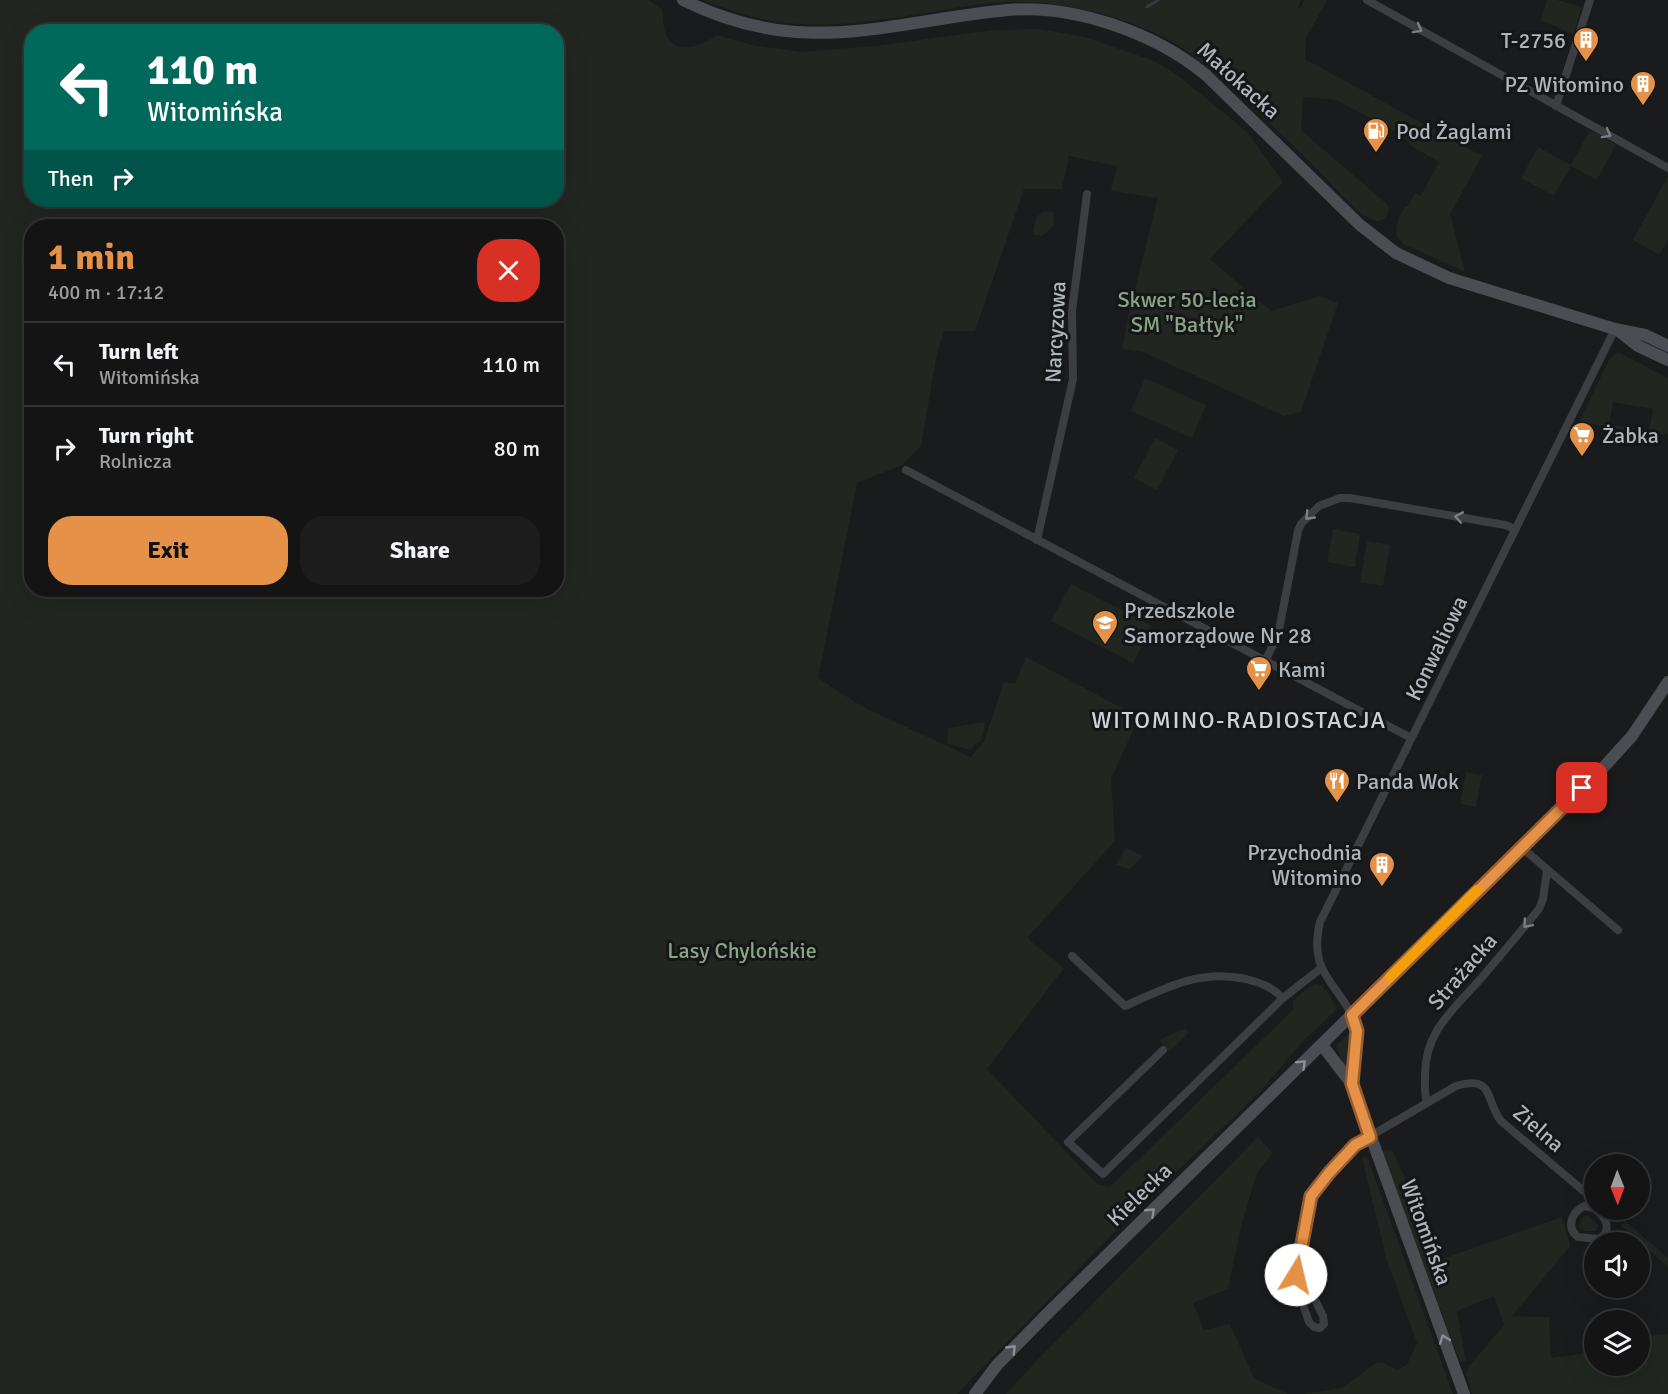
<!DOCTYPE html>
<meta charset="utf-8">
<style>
body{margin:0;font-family:Signika,sans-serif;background:#1d1d1e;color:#f1f3f6;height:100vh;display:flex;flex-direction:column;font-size:22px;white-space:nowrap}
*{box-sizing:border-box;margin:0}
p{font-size:20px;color:#9d9ea0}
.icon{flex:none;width:33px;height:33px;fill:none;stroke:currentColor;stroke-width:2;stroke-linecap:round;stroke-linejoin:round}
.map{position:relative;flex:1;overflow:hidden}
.side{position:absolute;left:24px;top:219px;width:540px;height:378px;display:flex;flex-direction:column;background:#141415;border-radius:24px;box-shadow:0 6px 24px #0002,0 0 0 2px #333334}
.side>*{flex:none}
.banner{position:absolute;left:24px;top:24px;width:540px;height:183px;border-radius:24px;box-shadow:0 6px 24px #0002,0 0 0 2px #333334;background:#00695c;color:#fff;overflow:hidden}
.needle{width:39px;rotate:179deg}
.buttons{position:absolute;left:1584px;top:1154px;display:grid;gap:12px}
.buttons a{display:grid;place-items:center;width:66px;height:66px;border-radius:50%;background:#141415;box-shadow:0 6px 24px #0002,0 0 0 2px #333334;font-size:30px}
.pin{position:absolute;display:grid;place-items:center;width:51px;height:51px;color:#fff;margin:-26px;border-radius:12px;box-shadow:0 3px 9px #0006}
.me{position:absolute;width:66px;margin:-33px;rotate:9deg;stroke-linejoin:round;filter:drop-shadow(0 0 4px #0008)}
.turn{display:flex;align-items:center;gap:21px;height:126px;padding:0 24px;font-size:27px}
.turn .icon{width:78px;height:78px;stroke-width:2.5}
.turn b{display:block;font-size:42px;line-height:51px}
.then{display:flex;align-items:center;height:57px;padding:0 24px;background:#0003;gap:12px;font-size:22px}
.round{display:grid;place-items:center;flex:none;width:63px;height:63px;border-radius:24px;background:#1d1d1e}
.summary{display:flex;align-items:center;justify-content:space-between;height:102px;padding:0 24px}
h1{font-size:36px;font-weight:800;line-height:45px;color:#e69148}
.primary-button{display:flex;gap:12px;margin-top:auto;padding:12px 24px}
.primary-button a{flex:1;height:69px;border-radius:24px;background:#e69148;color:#111;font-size:24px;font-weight:800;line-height:69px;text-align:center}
.primary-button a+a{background:#1d1d1e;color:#f1f3f6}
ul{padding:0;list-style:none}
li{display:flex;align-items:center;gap:18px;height:84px;padding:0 24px;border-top:2px solid #333334}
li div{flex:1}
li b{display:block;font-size:22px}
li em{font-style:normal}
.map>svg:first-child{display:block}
.green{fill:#212720;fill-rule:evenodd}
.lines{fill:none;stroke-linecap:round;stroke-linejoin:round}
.stream{stroke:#313c40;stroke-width:3}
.street{stroke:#3c3e41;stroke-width:8}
.secondary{stroke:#4a4d51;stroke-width:12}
.oneway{stroke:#7b7f84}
.oneway2{stroke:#8b9196}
.route-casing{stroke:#965e2f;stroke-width:15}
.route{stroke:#e69148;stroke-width:10}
.slow{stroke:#f59e0b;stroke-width:10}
.labels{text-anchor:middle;stroke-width:6;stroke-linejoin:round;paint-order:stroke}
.poi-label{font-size:22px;fill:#aeb5bb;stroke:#151617;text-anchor:start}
.street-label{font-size:22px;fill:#aeb5bb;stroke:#151617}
.park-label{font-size:22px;fill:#8ba486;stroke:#151617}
.neighbourhood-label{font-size:24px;letter-spacing:1.5px;fill:#cfd3d7;stroke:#151617}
</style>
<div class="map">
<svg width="1668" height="1394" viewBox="0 0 1668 1394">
<rect width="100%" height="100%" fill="#1a1b1c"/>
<g class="green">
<path d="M0,0H648L662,9C663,18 663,31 668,38C678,56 705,44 717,35L752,45L800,52L875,46L994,30L1038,29L1085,37L1154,61L1180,77L1247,132L1283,182L1210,259L1271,311L1320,296L1338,303L1301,412L1284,416L1143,352L1122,349L1129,312L1158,198L1111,191L1117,166L1069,156L1062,189H1024L975,331H944L937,353L921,446L902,465L857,483L818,678L863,707L971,757L984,742L1002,687L1005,682L1015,684L1026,657L1139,717L1111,779L1115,841L1027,938L1064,968L987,1069L1097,1184L1110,1187L1293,1010V1001C1317,979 1318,976 1336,1006L1335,1011L1304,1040L1260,1092L1128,1218L957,1394H0ZM32,32H556V200H32ZM32,226H556V590H32Z"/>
<path d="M703,0H1301L1298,7L1300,9L1305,0H1327L1306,38L1305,59L1482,156L1450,214L1465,272L1404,244C1390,233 1397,220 1405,207L1408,206L1415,193L1421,196L1439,162L1413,147L1401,135L1338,101L1330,99L1303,97L1301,130L1388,205C1390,215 1383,224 1373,220C1354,212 1333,185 1319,171C1293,145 1267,121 1240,96C1217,76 1196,54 1169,40C1121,15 1061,0 1007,2C981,3 956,8 931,12C888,19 843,27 800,24C768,23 733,12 703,0Z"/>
<path d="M1547,0H1557L1582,7L1573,34L1541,20Z"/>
<path d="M1590,130L1616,145L1597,180L1571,166L1554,196L1521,178L1538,147L1571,165Z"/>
<path d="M1668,176V239L1659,255L1633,240Z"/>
<path d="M1045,211L1053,212L1054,226L1042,236L1033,234L1036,217Z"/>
<path d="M1618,352L1668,378V434L1656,436L1579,422L1610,358ZM1613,402L1653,409L1649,431L1609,424Z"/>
<path d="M1145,378L1206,405L1192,438L1131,411Z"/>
<path d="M1155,438L1178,450L1157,490L1134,478Z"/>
<path d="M1333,529L1360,534L1355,567L1327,562Z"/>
<path d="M1367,541L1390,545L1383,586L1360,582Z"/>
<path d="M1071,584L1152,626L1133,663L1051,621Z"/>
<path d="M985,722L982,739L970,750L947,743L948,728Z"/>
<path d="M1466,772L1482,775L1476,807L1460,804Z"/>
<path d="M1126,848L1143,856L1130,869L1116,865Z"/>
<path d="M1185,1028L1189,1032L1169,1052L1159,1040Z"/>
<path d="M1349,1033H1352L1350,1066L1345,1068L1336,1046Z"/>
<path d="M1258,1137L1273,1153L1257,1173L1241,1226L1228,1289L1193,1303L1204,1330L1230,1324L1254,1378L1288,1394H1006L1042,1355Z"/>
<path d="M1392,1150L1442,1259L1562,1217L1570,1246L1512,1316L1549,1317L1551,1358L1594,1352V1365H1640V1336L1668,1334V1394H1472L1466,1373L1470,1365L1504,1325L1494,1296L1457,1311L1466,1361L1460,1362L1382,1151Z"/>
<path d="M1367,1156L1453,1394H1303L1342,1388L1376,1363L1382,1362L1397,1370L1407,1365L1417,1343L1387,1261L1362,1158Z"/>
<path d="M1588,1215L1599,1225L1596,1231H1584L1579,1226L1581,1218Z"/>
<path d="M1625,1221L1668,1258V1267L1621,1226Z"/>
</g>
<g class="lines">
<path class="stream" d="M1147,7L1158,0"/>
<g class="street">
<path d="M1367,0L1668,168"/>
<path d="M1556,106L1590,0"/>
<path d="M906,470L1411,738"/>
<path d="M1037,540L1073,379L1072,311L1087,194"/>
<path d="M1265,661L1278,635L1298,531L1301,524L1319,506L1340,498H1350L1505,525L1516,529"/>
<path d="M1521,847L1618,930"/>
<path d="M1072,956L1125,1006C1166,988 1199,969 1246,979C1261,983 1272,987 1283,998"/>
<path d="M1352,1015C1331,977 1309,970 1320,922L1615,329"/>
<path d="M1163,1050L1068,1142L1103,1174L1283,998L1320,969"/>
<path d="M1427,1102C1424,1094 1425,1084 1425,1075C1425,1029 1456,1008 1483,976C1502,954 1521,931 1539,909L1543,899L1547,871"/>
<path d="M1594,1208L1584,1206C1571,1213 1566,1228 1578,1237L1599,1239L1605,1234C1610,1224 1603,1215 1595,1209"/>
<path d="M1298,1265L1323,1316L1324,1324L1320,1328L1314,1327L1309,1322L1297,1287L1298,1265L1311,1196L1329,1173L1355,1145L1456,1086C1495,1074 1485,1101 1501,1121L1586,1193L1589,1196L1590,1206"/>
</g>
<g class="secondary">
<path d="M683,0C718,17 756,29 796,32C867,37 938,16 1008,10C1074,4 1155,33 1206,75L1360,225L1396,253L1449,278L1615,329L1645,335L1668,346"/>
<path d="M1619,331L1638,346L1668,360"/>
<path d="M1322,1045L1352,1084L1464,1394"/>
<path d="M1352,1084L1357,1031L1352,1015"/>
<path d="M975,1394L997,1365L1050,1311L1602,769L1632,736L1668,682"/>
</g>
</g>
<defs><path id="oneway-chevron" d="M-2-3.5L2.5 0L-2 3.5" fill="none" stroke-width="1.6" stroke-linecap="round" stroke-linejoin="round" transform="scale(1.5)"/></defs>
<g class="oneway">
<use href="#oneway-chevron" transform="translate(1418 29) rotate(29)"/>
<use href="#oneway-chevron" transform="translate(1607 134) rotate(29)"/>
<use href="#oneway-chevron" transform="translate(1309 516) rotate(134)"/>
<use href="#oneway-chevron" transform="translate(1459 517) rotate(-170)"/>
<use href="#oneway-chevron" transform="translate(1527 924) rotate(130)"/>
</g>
<g class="oneway2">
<use href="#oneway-chevron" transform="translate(1302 1064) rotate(-44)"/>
<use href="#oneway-chevron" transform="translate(1151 1212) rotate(-44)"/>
<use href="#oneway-chevron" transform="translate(1444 1339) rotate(-110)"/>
<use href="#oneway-chevron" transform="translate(1012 1349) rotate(-46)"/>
</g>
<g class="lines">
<defs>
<path id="route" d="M1296,1275L1311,1196L1329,1173L1355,1145L1370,1137L1352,1084L1357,1031L1352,1015L1582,788"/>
</defs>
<use href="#route" class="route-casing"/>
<use href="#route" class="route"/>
<path class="slow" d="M1390,977L1477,890"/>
</g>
<defs>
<symbol id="building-pin" viewBox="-11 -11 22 30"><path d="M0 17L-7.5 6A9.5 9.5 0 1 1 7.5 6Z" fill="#e69148" stroke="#151617"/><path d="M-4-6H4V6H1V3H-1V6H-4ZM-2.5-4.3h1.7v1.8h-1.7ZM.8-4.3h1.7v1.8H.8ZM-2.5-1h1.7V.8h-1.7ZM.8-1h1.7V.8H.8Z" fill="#fff"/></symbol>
<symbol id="fuel-pin" viewBox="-11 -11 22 30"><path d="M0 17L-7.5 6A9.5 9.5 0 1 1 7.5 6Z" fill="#e69148" stroke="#151617"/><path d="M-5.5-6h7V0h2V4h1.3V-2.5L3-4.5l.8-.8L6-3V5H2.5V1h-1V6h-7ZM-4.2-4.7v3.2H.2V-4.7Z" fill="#fff"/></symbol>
<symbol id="supermarket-pin" viewBox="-11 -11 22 30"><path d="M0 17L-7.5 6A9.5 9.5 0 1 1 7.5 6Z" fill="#e69148" stroke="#151617"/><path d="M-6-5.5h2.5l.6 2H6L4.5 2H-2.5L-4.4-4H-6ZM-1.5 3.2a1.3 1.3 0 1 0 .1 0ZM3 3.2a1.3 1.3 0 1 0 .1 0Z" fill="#fff"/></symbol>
<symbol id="school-pin" viewBox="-11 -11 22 30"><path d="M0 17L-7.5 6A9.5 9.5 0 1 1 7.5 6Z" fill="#e69148" stroke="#151617"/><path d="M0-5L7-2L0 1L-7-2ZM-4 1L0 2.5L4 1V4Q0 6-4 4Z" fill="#fff"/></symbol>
<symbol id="restaurant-pin" viewBox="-11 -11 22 30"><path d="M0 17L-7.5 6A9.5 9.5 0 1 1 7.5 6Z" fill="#e69148" stroke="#151617"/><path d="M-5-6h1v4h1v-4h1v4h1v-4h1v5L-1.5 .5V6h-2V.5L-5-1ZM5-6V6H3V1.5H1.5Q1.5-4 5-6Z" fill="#fff"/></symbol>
</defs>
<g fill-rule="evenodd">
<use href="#building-pin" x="1571" y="25" width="30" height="40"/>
<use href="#building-pin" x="1628" y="69" width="30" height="40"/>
<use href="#fuel-pin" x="1361" y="116" width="30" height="40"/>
<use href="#supermarket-pin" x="1567" y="420" width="30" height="40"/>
<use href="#school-pin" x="1090" y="608" width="30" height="40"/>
<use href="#supermarket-pin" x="1244" y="654" width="30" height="40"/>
<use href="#restaurant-pin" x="1322" y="766" width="30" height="40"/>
<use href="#building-pin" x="1367" y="850" width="30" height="40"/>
</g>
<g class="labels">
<g class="poi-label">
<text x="1566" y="48" text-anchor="end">T-2756</text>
<text x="1624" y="92" text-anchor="end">PZ Witomino</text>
<text x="1396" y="139">Pod Żaglami</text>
<text x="1602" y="443">Żabka</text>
<text x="1124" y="618">Przedszkole<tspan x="1124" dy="25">Samorządowe Nr 28</tspan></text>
<text x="1278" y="677">Kami</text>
<text x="1356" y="789">Panda Wok</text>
<text x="1362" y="860" text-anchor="end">Przychodnia<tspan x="1362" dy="25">Witomino</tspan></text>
</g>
<g class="street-label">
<text transform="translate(1239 80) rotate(42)" y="8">Małokacka</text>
<text transform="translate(1055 332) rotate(-87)" y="8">Narcyzowa</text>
<text transform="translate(1436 648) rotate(-64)" y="8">Konwaliowa</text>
<text transform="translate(1462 971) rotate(-49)" y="8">Strażacka</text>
<text transform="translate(1539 1128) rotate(41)" y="8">Zielna</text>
<text transform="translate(1139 1194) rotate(-44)" y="8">Kielecka</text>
<text transform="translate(1427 1232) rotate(70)" y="8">Witomińska</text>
</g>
<g class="park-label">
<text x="1187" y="307">Skwer 50-lecia<tspan x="1187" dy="25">SM "Bałtyk"</tspan></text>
<text x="742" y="958">Lasy Chylońskie</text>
</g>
<g class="neighbourhood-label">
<text x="1239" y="728">WITOMINO-RADIOSTACJA</text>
</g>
</g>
</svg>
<div class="buttons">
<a><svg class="needle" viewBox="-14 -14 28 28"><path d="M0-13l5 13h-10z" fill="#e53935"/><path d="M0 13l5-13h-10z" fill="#9d9ea0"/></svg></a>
<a><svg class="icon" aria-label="sound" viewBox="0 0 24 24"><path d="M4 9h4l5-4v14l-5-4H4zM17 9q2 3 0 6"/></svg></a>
<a><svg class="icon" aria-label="layers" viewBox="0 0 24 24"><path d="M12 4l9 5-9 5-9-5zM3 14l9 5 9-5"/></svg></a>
</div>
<div class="pin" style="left:1582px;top:788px;background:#d93025"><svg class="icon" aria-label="arrive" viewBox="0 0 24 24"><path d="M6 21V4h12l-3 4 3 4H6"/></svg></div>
<svg class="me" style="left:1296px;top:1275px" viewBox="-20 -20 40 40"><circle r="19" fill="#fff"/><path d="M0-13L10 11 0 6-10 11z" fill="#e69148"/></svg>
<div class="banner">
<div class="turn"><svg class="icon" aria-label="left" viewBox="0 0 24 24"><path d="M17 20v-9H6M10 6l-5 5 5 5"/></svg><div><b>110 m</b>Witomińska</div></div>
<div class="then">Then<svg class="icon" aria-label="right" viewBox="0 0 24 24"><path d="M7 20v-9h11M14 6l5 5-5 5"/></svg></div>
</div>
<section class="side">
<div class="summary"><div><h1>1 min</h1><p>400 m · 17:12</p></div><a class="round" style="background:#d93025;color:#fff"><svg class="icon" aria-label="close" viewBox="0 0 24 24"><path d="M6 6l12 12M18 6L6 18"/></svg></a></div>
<ul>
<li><svg class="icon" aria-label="left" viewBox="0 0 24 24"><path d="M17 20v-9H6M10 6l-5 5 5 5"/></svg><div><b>Turn left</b><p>Witomińska</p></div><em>110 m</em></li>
<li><svg class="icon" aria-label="right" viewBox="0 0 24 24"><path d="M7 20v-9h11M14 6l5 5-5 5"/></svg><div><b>Turn right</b><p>Rolnicza</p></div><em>80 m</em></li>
</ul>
<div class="primary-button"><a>Exit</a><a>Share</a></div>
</section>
</div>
